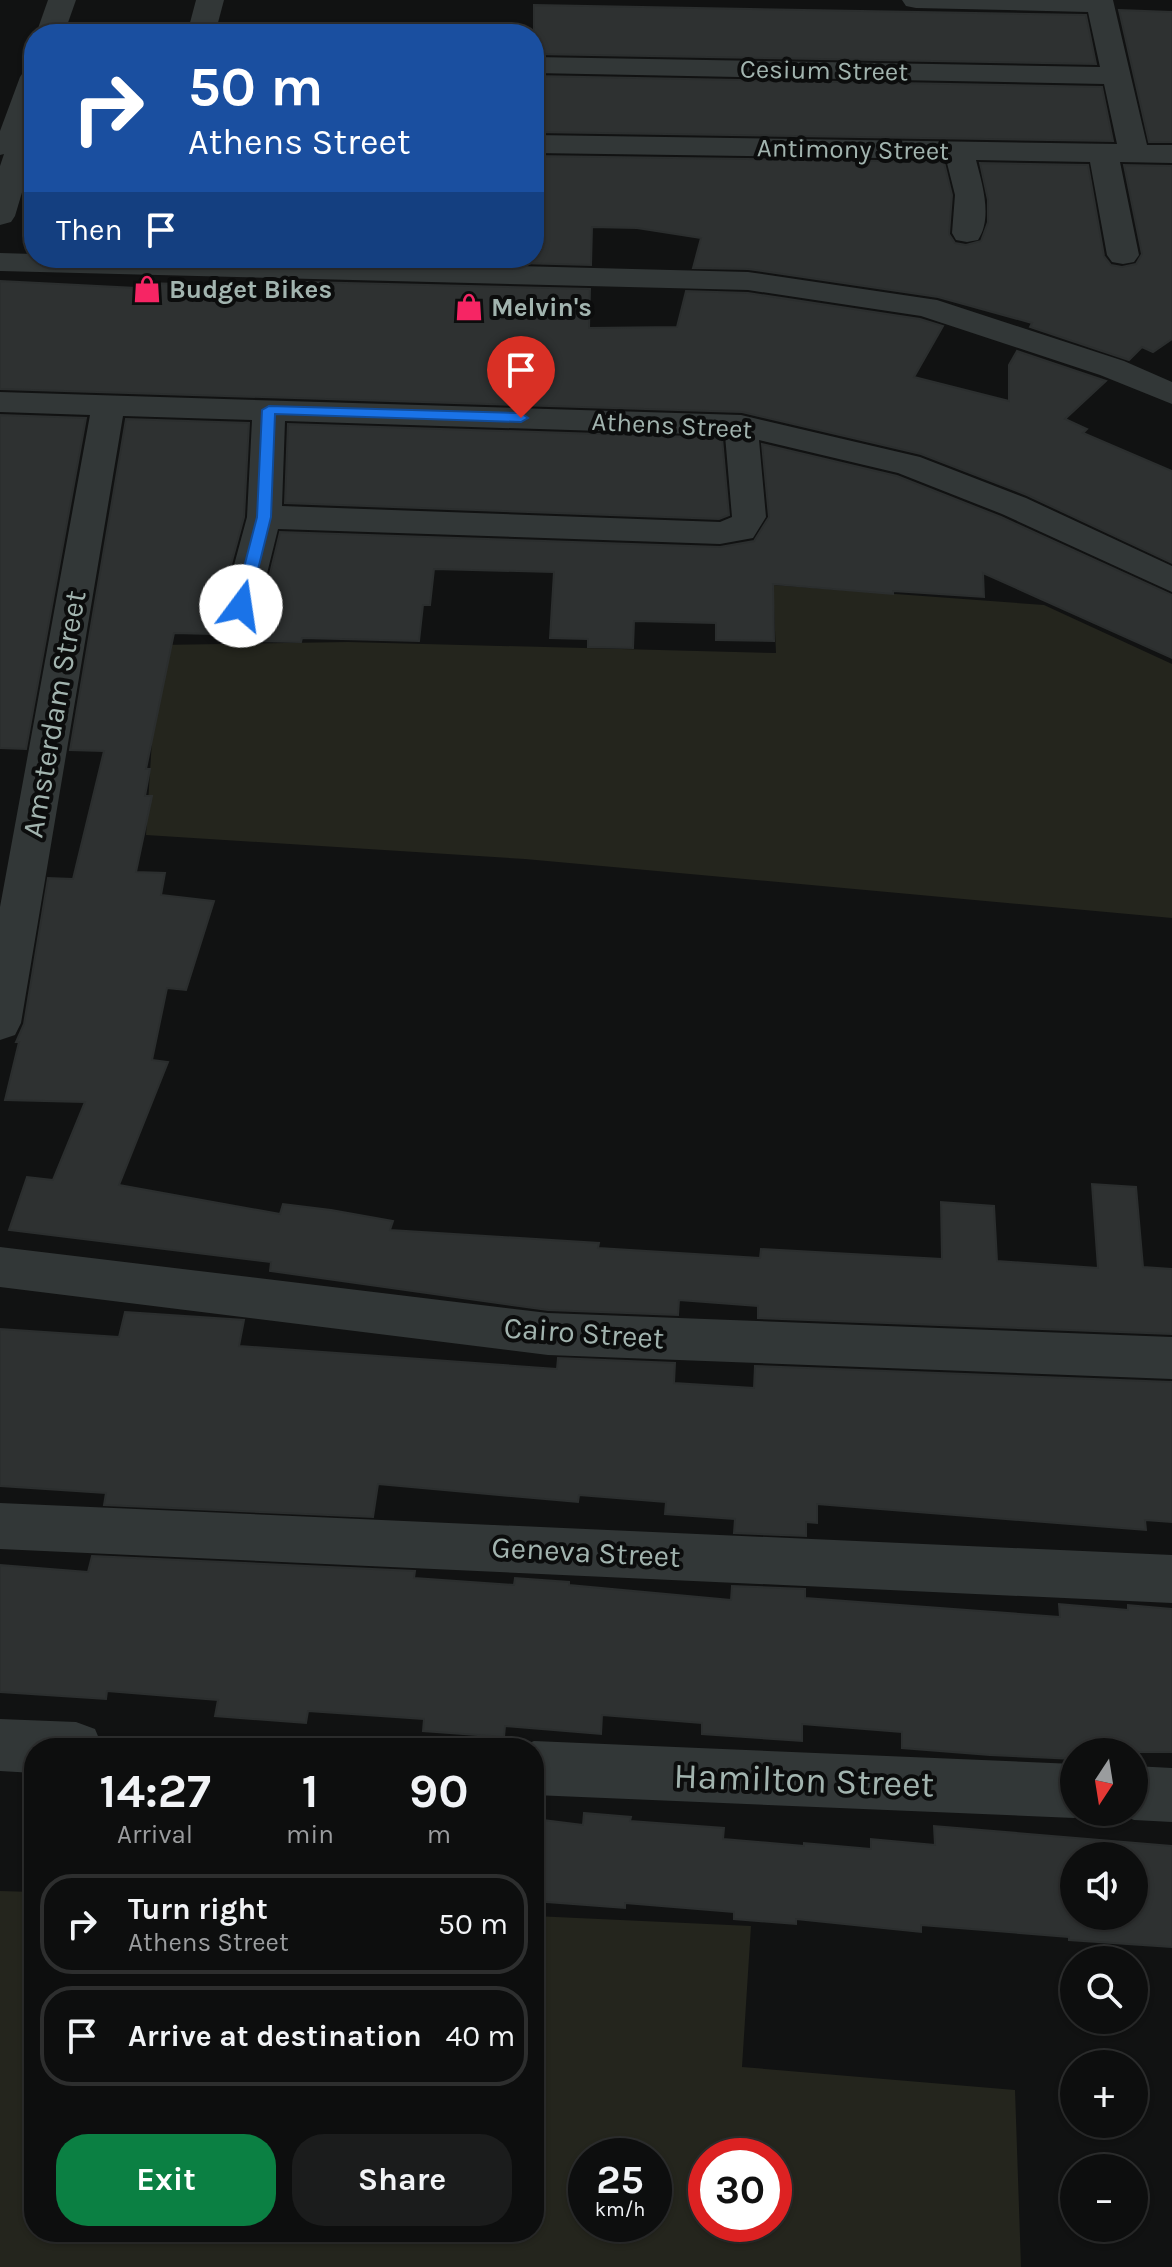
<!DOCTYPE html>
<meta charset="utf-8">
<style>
body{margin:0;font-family:Karla,sans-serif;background:#1b1c1c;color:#f1f3f6;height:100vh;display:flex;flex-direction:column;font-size:30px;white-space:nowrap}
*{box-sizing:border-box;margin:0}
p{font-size:26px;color:#9a9c9e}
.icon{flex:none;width:44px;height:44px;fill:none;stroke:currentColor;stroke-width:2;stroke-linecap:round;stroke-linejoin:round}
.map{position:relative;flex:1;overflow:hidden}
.side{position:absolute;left:24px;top:1738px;width:520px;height:504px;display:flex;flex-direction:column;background:#0d0e0e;border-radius:32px;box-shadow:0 2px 6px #0004,0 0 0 2px #2d2e2e}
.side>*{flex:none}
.guide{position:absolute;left:24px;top:24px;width:520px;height:244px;border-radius:32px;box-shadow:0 2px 6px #0004,0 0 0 2px #2d2e2e;background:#1a4fa0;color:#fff;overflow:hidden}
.needle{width:52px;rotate:192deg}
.tools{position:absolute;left:1060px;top:1738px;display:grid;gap:16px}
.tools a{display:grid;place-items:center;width:88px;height:88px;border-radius:50%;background:#0d0e0e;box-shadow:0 2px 6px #0004,0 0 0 2px #2d2e2e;font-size:40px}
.speed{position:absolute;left:568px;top:2138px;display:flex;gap:16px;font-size:40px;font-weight:700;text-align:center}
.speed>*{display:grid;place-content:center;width:104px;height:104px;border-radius:50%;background:#0d0e0e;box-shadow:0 2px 6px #0004,0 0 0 2px #2d2e2e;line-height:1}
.speed small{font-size:20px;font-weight:400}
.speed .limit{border:12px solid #d22;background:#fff;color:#111}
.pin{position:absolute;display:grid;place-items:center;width:68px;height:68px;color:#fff;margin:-82px -34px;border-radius:50% 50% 50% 0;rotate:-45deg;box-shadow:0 0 8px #0007}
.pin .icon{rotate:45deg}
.me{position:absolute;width:88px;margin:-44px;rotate:14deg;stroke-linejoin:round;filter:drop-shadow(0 0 6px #0008)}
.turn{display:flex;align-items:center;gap:28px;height:168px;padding:0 32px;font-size:36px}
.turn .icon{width:104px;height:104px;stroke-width:2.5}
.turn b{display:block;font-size:56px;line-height:68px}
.then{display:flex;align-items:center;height:76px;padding:0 32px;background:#0003;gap:16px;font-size:30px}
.eta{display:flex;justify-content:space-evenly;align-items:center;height:136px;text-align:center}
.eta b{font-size:48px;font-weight:700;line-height:56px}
.primary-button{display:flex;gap:16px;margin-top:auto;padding:16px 32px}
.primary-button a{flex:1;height:92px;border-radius:32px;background:#0b8043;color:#fff;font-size:32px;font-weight:700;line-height:92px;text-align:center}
.primary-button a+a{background:#1b1c1c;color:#f1f3f6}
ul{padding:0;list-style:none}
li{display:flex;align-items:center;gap:24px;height:100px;margin:0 16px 12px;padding:0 16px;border:4px solid #2d2e2e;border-radius:32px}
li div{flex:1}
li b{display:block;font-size:30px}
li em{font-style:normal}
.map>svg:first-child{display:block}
.green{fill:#24251d;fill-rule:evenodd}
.building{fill:#2e3131;stroke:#2b2e2e;stroke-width:2;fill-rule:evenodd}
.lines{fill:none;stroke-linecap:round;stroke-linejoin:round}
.minor{fill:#323737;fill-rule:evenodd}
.route{fill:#1a73e8;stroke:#114b97;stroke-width:2}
.labels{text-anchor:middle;stroke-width:8;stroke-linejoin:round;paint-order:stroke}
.far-street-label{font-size:26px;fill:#a2b4af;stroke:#0c0d0d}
.far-poi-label{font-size:26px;font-weight:bold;fill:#a2b4af;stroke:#0c0d0d;text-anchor:start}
.street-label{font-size:30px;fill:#a2b4af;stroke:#0c0d0d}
.near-street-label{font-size:36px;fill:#a2b4af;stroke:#0c0d0d}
</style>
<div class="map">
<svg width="1172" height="2267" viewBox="0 0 1172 2267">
<rect width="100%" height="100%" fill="#111212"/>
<g class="green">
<path d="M773,585L1044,605L1172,664V918L525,859L146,835L158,645L348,642L776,653Z"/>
<path d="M0,1891L34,1892V2232H534V1916L751,1926L742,2067L1015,2090L1021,2267H0ZM586,2156H654V2224H586ZM706,2156H774V2224H706Z"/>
</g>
<g class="building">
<path d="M534,5L1086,15L1096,64L534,54Z"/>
<path d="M1119,10L1172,12V142H1149Z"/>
<path d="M534,76L1102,87L1113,141L534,132Z"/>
<path d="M534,156L944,162L952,195L949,234L955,243L966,245L981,241L988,222V200L980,163L1088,165L1104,256L1111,265L1122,267L1136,264L1142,254L1124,165L1172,166V339L1153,352L1142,347L1129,360L1030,327L1032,323L938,297L748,269L693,268L701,238L637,228L592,227L591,265L326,258H534Z"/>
<path d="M0,281L137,288L138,283L185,284L181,299L303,300L306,282L590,289L589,328L677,327L686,291L748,293L920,319L943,326L914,377L1009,401V365L1017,351L1106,381L1065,419L1087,429L1083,433L1172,471V563L1027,495L921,454L742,412L0,389Z"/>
<path d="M0,415L86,418L26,749L0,748Z"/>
<path d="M126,419L249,423L244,517L220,605L225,616L240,621L255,618L262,607L280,532L720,547L754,541L769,517L762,444L897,476L1001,517L1172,595V658L983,573L984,597L893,591V594L773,584L774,641L716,640V623L634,621L633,648L588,647V639L550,638L554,572L434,569L430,605H423L419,641L302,638L301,642L252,641L253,635L174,633L146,769H150L145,796H152L136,872L165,873L161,895L214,901L186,990L167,988L152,1060L168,1062L119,1185L280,1214L283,1204L331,1210L393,1221L390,1230L599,1243L598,1248L760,1258L761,1249L942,1259L941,1202L994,1206L997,1261L1098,1268L1092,1184L1136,1187L1143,1267L1172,1269V1334L758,1318V1306L679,1300L678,1315L548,1310L270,1271L271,1262L9,1230L27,1177L53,1180L85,1102L5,1100L19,1042H16L24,1024L48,878L73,879L104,751L70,750Z"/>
<path d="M288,424L722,438L729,515L719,519L285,503Z"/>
<path d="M125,1312L244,1320L239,1346L557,1369L558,1358L675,1363L674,1383L754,1388L755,1366L1172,1382V1522L1145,1520L1146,1530L817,1504V1523L806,1522V1536L734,1533L735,1519L665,1514L666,1502L579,1495L578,1502L378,1484L373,1517L104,1505L106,1493L0,1486V1329L119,1337Z"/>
<path d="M92,1556L415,1571L414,1578L514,1585L515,1578L569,1582V1585L731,1600L732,1586L805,1589V1598L1060,1617L1059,1604L1128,1610V1605L1172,1609V1752H1074V1759L990,1755L902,1748V1732L802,1724V1741L702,1734V1723L602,1715L601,1734L505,1726L504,1737L423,1731L424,1719L308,1711L306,1723L215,1716L218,1700L107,1691L106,1699L0,1692V1565L88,1572Z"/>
<path d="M584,1813L631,1817L630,1821L724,1828L723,1839L804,1846V1843L871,1849V1839L935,1845L934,1826L1172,1846V1947L1069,1940V1937L921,1925V1932L796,1919V1924L734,1919V1912L625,1903V1908L534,1901V1819L583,1825ZM1074,1856H1134V1916H1074Z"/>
</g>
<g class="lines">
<g class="minor">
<path d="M48,0H76L64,34H36Z"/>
<path d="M196,0H224L215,34H187Z"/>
<path d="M902,0H1113L1147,145H1172V163L1120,162L1139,255L1134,262L1123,264L1112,262L1107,255L1090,162L976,160C982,183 993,218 978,240L967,242L956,240L952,233L955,195L946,159L534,153V135L1117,144L1104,84L534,73V57L1100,67L1088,12L916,8L906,6Z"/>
<path d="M34,68V117L28,135L34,152L15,216L11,222L0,225V166L4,154L0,155V131L20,77L24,71Z"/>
<path d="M0,253L34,254V258H211L748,272L937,300L1124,361L1172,382V404L1100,375L921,316L748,290L0,271Z"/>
<path d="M0,392L741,415L920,457L1026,498L1172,566V592L1002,514L898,473L759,440L766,517L753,538L720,544L278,529L259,606L254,615L241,618L228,615L223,606L247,517L252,420L123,416L21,1023L15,1035L0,1040V907L90,415L0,412ZM285,421L725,435L732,517L720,522L282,506Z"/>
<path d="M0,1247L548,1313L1172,1337V1379L548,1355L0,1287Z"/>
<path d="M0,1503L1172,1555V1603L0,1549Z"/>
<path d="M0,1719L76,1722L95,1729L103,1748H34V1773L0,1771Z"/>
<path d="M534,1741L1074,1764V1812H1088L1074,1818L534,1795V1748H518Z"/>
<path d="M1134,1766L1172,1768V1822L1134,1820L1115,1812H1134Z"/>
</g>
</g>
<path class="route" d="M269,406L521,413L528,418L521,422L275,414L271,517L249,606L241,611L234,606L257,517L262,410Z"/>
<defs>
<symbol id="shop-bare" viewBox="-9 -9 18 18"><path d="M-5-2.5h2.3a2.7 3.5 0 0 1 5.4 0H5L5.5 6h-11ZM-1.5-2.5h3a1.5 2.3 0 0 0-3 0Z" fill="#f62564" stroke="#0c0d0d" stroke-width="2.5" paint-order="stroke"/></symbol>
</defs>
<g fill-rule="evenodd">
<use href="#shop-bare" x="127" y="269" width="40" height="40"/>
<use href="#shop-bare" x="449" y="287" width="40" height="40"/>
</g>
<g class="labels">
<g class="far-street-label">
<text transform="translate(824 70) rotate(1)" y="9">Cesium Street</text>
<text transform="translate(853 149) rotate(1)" y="9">Antimony Street</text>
<text transform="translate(672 425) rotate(3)" y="9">Athens Street</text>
</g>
<g class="far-poi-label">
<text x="169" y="298">Budget Bikes</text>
<text x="491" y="316">Melvin's</text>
</g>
<g class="street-label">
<text transform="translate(54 714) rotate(-80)" y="10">Amsterdam Street</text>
<text transform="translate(584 1333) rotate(4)" y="10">Cairo Street</text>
<text transform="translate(586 1552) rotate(3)" y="10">Geneva Street</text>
</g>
<g class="near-street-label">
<text transform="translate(804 1779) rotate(2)" y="13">Hamilton Street</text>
</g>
</g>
</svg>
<div class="tools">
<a><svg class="needle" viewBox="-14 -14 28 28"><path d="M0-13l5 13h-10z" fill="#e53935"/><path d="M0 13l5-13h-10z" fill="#9a9c9e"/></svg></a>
<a><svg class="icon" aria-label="sound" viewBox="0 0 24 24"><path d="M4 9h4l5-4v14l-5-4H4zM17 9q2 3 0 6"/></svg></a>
<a><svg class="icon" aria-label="search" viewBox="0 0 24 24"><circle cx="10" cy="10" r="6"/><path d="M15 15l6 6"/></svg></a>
<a>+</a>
<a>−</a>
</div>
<div class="speed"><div>25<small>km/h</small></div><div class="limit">30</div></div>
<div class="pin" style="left:521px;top:418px;background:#d93025"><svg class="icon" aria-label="arrive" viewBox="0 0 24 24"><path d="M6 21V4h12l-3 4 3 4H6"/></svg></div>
<svg class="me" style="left:241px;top:606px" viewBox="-20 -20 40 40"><circle r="19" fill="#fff"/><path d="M0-13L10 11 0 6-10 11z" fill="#1a73e8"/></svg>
<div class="guide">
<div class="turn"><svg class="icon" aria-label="right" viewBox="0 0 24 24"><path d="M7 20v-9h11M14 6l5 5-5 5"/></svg><div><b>50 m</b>Athens Street</div></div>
<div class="then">Then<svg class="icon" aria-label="arrive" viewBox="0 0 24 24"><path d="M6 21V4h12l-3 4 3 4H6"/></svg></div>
</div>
<section class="side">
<div class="eta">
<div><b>14:27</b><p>Arrival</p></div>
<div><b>1</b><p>min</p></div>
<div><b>90</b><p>m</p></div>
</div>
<ul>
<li><svg class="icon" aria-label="right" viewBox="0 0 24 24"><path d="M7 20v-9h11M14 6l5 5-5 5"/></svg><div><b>Turn right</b><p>Athens Street</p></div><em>50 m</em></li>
<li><svg class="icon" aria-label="arrive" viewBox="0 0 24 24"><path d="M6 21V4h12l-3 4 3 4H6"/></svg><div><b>Arrive at destination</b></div><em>40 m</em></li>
</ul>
<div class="primary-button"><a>Exit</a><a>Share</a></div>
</section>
</div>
